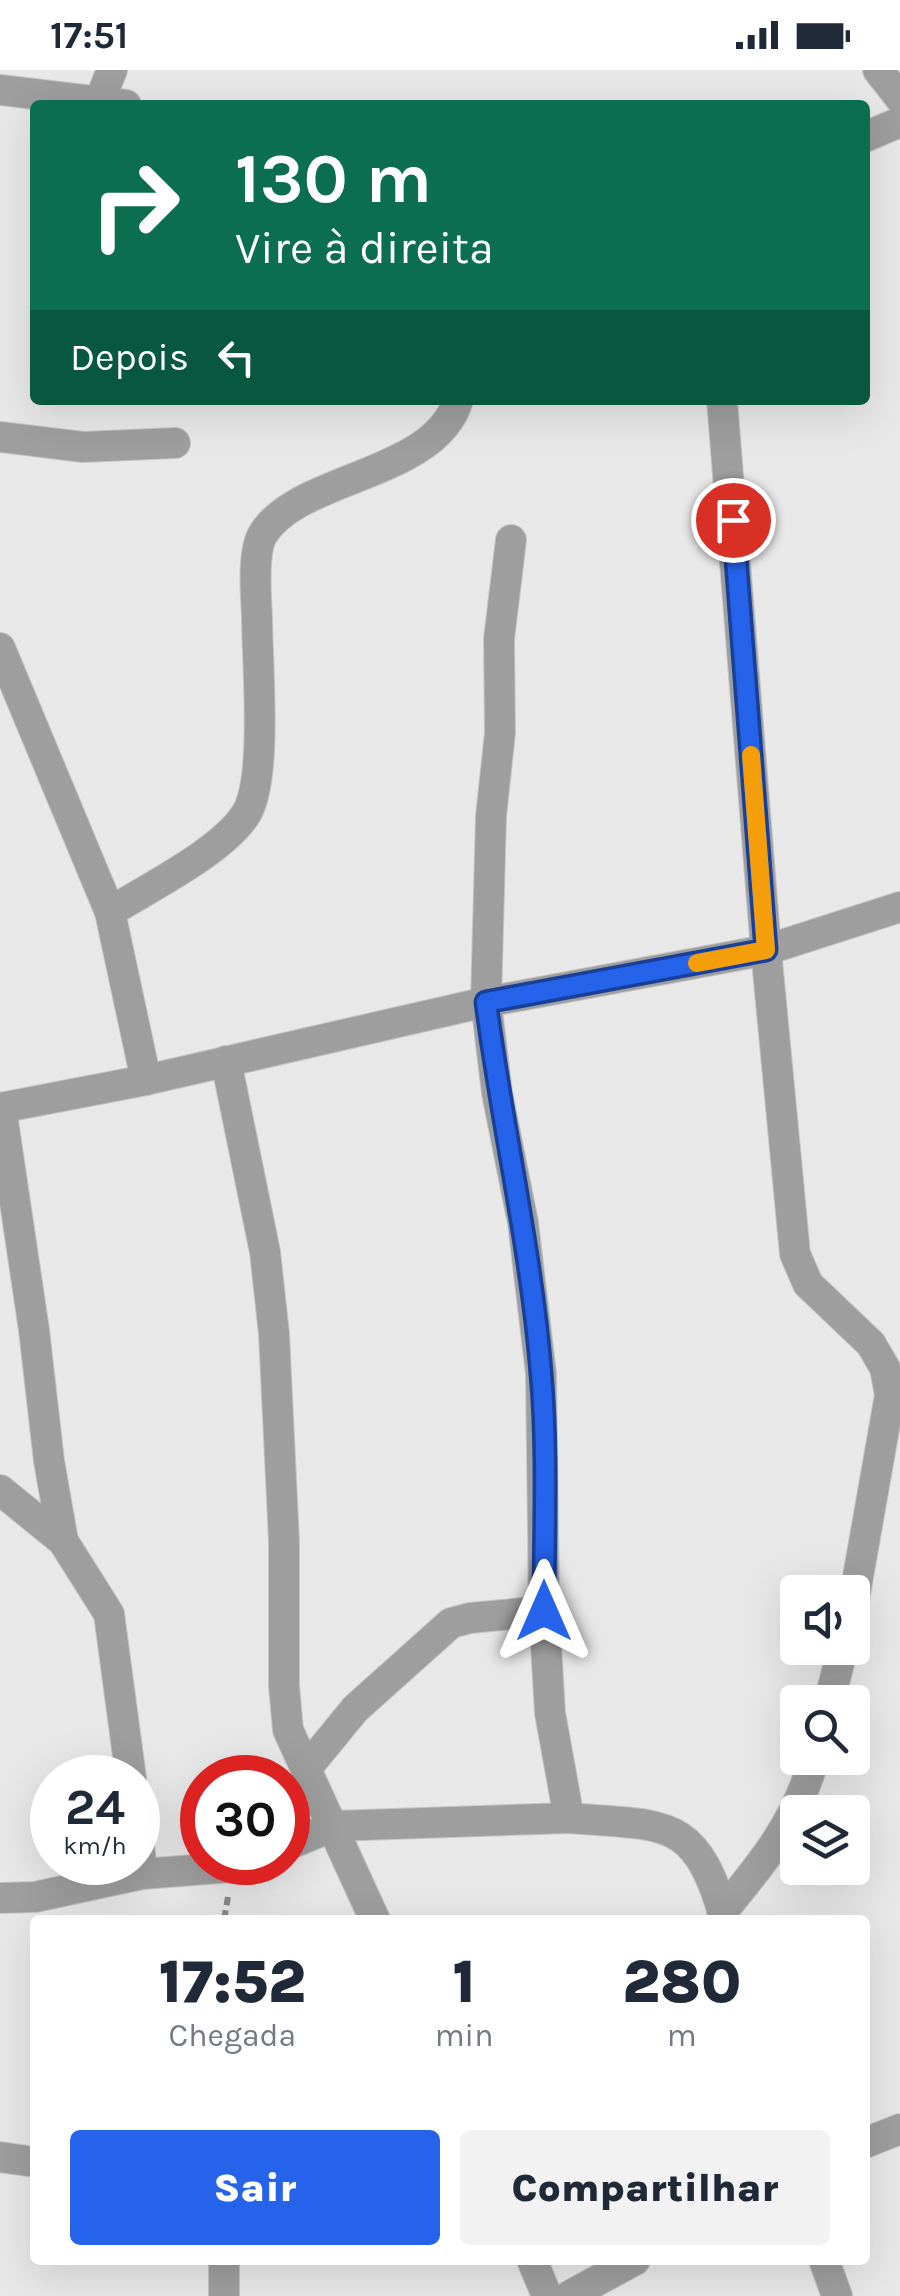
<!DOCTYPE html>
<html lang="pt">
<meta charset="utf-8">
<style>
body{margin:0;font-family:Karla,sans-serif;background:#f2f2f3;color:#1f2937;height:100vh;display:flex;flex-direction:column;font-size:38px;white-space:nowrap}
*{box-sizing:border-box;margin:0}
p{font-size:32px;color:#747a83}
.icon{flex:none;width:55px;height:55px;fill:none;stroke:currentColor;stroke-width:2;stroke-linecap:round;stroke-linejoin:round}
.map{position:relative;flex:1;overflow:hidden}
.panel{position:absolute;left:30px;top:1845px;width:840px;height:350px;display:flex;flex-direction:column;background:#fff;border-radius:10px;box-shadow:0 10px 40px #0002}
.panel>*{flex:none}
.top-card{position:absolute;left:30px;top:30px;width:840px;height:305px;border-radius:10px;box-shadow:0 10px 40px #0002;background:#0b6e4f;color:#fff;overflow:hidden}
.buttons{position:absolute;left:780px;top:1505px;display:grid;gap:20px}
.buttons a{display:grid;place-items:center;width:90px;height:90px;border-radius:10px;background:#fff;box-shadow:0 10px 40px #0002;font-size:50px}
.speed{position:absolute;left:30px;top:1685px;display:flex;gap:20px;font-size:50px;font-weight:700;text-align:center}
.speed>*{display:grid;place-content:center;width:130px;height:130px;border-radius:50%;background:#fff;box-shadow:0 10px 40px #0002;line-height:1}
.speed small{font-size:25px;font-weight:400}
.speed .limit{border:15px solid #d22;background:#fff;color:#111}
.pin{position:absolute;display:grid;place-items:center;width:85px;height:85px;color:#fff;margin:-42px;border:5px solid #fff;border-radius:50%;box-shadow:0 2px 10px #0007}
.me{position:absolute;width:110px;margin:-55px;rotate:0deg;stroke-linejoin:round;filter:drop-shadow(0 0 8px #0008)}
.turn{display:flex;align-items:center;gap:35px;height:210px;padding:0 40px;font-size:45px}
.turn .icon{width:130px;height:130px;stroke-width:2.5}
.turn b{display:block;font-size:70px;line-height:85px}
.then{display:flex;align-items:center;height:95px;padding:0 40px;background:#0003;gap:20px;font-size:38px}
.eta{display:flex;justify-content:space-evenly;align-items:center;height:170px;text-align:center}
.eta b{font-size:60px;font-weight:800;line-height:70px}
.primary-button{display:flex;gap:20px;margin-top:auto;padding:20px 40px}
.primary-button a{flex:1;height:115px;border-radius:10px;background:#2563eb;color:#fff;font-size:40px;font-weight:800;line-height:115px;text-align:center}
.primary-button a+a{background:#f2f2f3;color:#1f2937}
.status{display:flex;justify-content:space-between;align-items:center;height:70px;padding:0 50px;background:#fff;direction:ltr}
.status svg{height:28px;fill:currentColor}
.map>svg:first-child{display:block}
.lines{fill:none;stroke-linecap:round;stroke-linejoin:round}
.minor-casing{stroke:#c5c5c6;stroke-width:32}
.path{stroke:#89898a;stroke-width:6;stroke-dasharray:10 5;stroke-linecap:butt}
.minor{stroke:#9e9e9e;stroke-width:30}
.route-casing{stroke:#184099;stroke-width:25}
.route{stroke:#2563eb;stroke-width:18}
.slow{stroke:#f59e0b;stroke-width:18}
</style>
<div class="status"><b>17:51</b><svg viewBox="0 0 49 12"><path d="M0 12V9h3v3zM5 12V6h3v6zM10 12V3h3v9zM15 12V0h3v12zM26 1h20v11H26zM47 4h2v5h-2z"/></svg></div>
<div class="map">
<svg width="900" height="2226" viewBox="0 0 900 2226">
<rect width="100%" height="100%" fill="#e8e8e9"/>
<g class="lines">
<defs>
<g id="minor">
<path d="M878,0L900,28"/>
<path d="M0,20L126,35"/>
<path d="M99,32L112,0"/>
<path d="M865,67L900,52"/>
<path d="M722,330L766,880L795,1184L808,1214L871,1274L885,1298L890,1325L852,1541"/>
<path d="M0,367L83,377L175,373"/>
<path d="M511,470L499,569L500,663L491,746L486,932L497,1023L523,1153L541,1304L544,1541L550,1643L569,1748C665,1756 696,1745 725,1850"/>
<path d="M0,578L110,842L146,1010"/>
<path d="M110,842C148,818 223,781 246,744C268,709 257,592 257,547C256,526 252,482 263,464C298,406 436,406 458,330"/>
<path d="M226,991L265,1182L274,1264L284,1471V1616L288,1660L375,1850"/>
<path d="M0,1038L146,1010L486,932L766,880L900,837"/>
<path d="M1,1038L34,1260L49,1391L63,1471L109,1544L131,1708"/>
<path d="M0,1420L63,1471"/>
<path d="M829,1632L843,1578"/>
<path d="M306,1699L355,1639L451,1553L470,1548L544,1541"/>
<path d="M138,1764L142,1804"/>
<path d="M288,1775L334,1756L569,1748"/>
<path d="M0,1828L35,1827L142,1804L233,1797L244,1792"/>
<path d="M722,1842C762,1794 798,1750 814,1688"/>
<path d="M865,2073L900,2059"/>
<path d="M0,2087L35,2092"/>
<path d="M224,2190V2226"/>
<path d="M532,2190L547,2226"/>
<path d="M824,2190L837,2226"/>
<path d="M569,2226L635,2190"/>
</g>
</defs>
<use href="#minor" class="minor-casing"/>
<path class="path" d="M224,1850L228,1827"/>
<use href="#minor" class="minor"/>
</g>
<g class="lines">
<defs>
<path id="route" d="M544,1541C544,1462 548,1382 541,1303C531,1178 502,1056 486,932L766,880L733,450"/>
</defs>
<use href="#route" class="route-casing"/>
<use href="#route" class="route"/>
<path class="slow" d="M697,893L766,880L751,685"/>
</g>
</svg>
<div class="buttons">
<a><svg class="icon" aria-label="sound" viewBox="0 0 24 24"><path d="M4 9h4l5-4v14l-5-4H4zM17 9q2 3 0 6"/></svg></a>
<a><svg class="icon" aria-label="search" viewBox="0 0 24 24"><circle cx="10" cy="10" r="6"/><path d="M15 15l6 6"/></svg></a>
<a><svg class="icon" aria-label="layers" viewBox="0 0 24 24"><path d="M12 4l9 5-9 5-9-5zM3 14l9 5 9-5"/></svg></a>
</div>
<div class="speed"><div>24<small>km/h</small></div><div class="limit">30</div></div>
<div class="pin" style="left:733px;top:450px;background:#d93025"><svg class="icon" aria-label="arrive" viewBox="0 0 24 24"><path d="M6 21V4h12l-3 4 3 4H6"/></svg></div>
<svg class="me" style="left:544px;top:1541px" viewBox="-20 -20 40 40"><path d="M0-17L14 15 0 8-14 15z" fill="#2563eb" stroke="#fff" stroke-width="4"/></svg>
<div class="top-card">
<div class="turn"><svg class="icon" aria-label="right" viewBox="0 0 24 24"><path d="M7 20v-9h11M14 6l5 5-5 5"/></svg><div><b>130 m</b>Vire à direita</div></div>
<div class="then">Depois<svg class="icon" aria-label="left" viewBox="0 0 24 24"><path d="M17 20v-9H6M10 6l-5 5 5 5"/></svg></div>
</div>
<section class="panel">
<div class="eta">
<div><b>17:52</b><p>Chegada</p></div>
<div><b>1</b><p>min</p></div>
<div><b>280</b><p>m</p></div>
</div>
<div class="primary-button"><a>Sair</a><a>Compartilhar</a></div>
</section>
</div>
